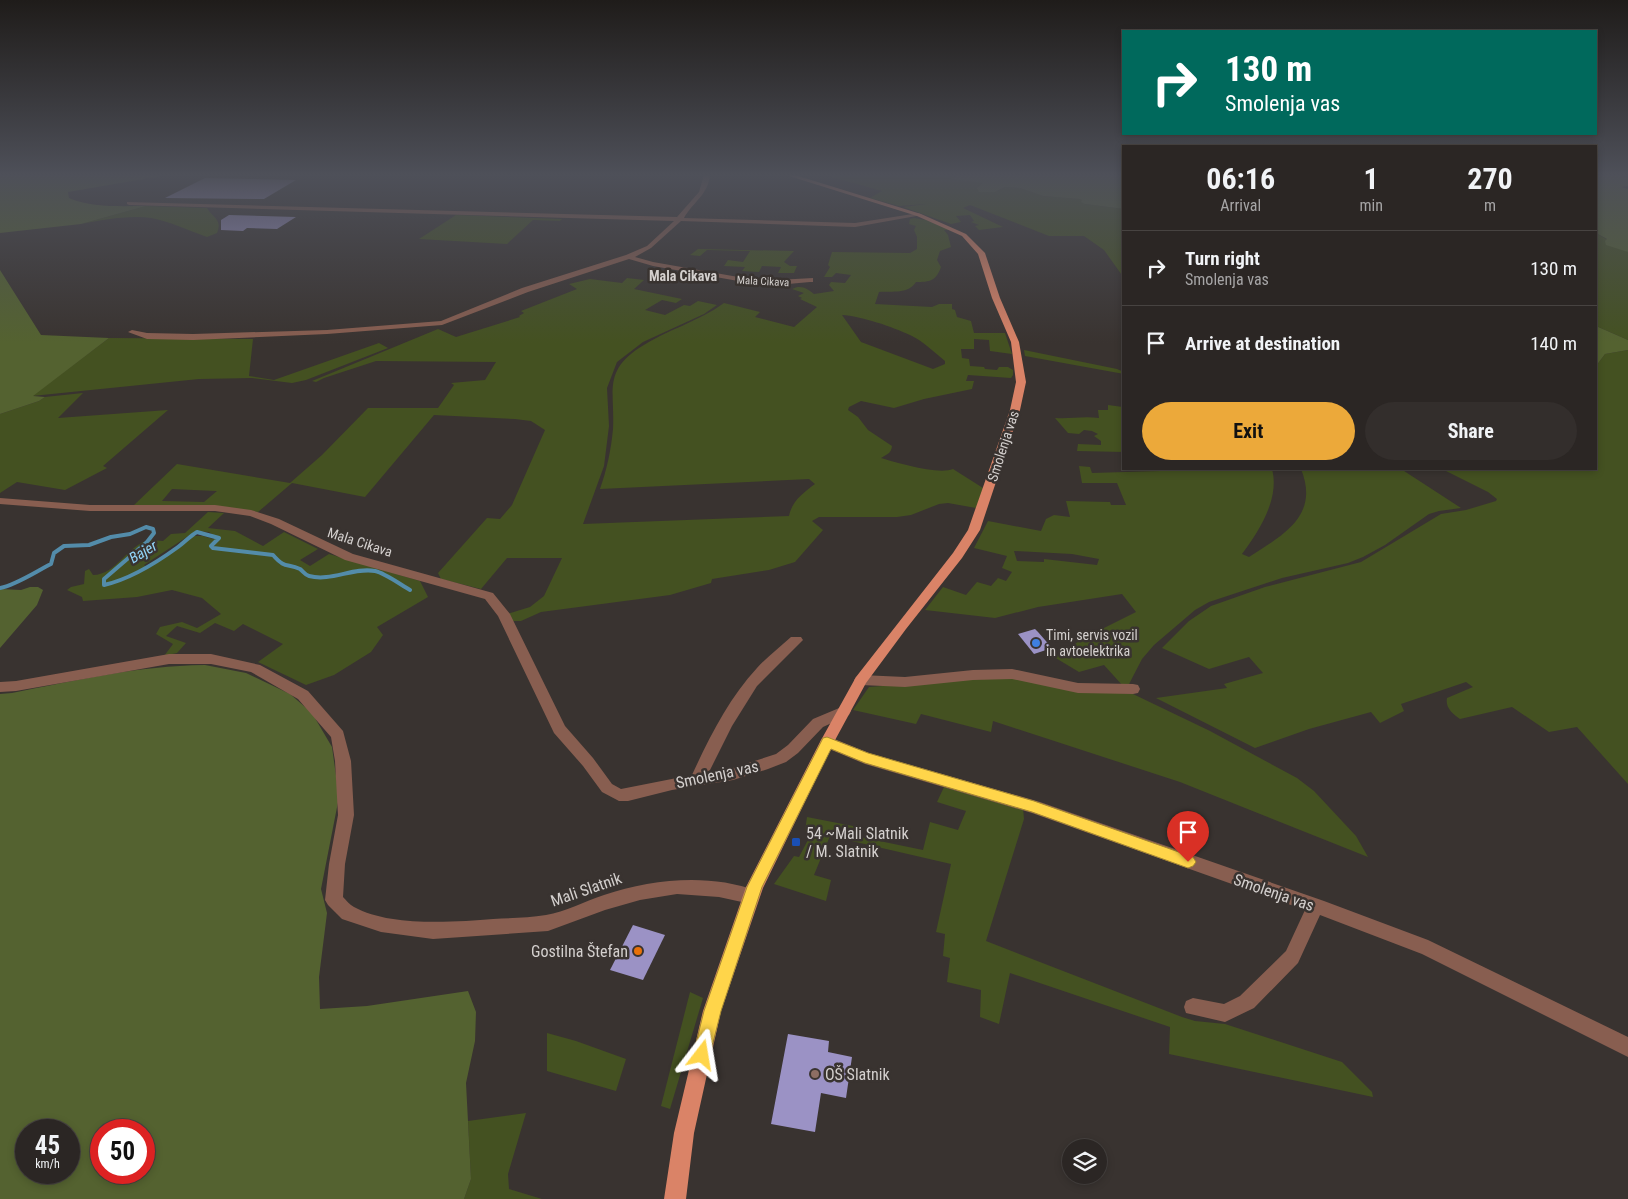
<!DOCTYPE html>
<meta charset="utf-8">
<style>
body{margin:0;font-family:"Roboto Condensed",sans-serif;background:#332e2c;color:#f1f3f6;height:100vh;display:flex;flex-direction:column;font-size:19px;white-space:nowrap}
*{box-sizing:border-box;margin:0}
p{font-size:16px;color:#a6a5a6}
.icon{flex:none;width:28px;height:28px;fill:none;stroke:currentColor;stroke-width:2;stroke-linecap:round;stroke-linejoin:round}
.map{position:relative;flex:1;overflow:hidden}
.drawer{position:absolute;left:1122px;top:145px;width:475px;height:325px;display:flex;flex-direction:column;background:#2b2624;border-radius:0px;box-shadow:0 2px 8px #0003,0 0 0 1px #474341}
.drawer>*{flex:none}
.hud{position:absolute;left:1122px;top:30px;width:475px;height:105px;border-radius:0px;box-shadow:0 2px 8px #0003,0 0 0 1px #474341;background:#00695c;color:#fff;overflow:hidden}
.tools{position:absolute;left:1062px;top:1139px;display:grid;gap:10px}
.tools a{display:grid;place-items:center;width:45px;height:45px;border-radius:50%;background:#2b2624;box-shadow:0 2px 8px #0003,0 0 0 1px #474341;font-size:25px}
.speed{position:absolute;left:15px;top:1119px;display:flex;gap:10px;font-size:25px;font-weight:700;text-align:center}
.speed>*{display:grid;place-content:center;width:65px;height:65px;border-radius:50%;background:#2b2624;box-shadow:0 2px 8px #0003,0 0 0 1px #474341;line-height:1}
.speed small{font-size:12px;font-weight:400}
.speed .limit{border:8px solid #d22;background:#fff;color:#111}
.pin{position:absolute;display:grid;place-items:center;width:42px;height:42px;color:#fff;margin:-51px -21px;border-radius:50% 50% 50% 0;rotate:-45deg;box-shadow:0 0 5px #0007}
.pin .icon{rotate:45deg}
.me{position:absolute;width:55px;margin:-28px;rotate:14deg;stroke-linejoin:round;filter:drop-shadow(0 0 4px #0008)}
.turn{display:flex;align-items:center;gap:18px;height:105px;padding:0 20px;font-size:22px}
.turn .icon{width:65px;height:65px;stroke-width:2.5}
.turn b{display:block;font-size:35px;line-height:42px}
.eta{display:flex;justify-content:space-evenly;align-items:center;height:85px;text-align:center}
.eta b{font-size:30px;font-weight:700;line-height:35px}
.primary-button{display:flex;gap:10px;margin-top:auto;padding:10px 20px}
.primary-button a{flex:1;height:58px;border-radius:30px;background:#eca93a;color:#111;font-size:20px;font-weight:700;line-height:58px;text-align:center}
.primary-button a+a{background:#332e2c;color:#f1f3f6}
ul{padding:0;list-style:none}
li{display:flex;align-items:center;gap:15px;height:75px;padding:0 20px;border-top:1px solid #474341}
li div{flex:1}
li b{display:block;font-size:19px}
li em{font-style:normal}
.map>svg:first-child{display:block}
.green{fill:#445121;fill-rule:evenodd}
.forest{fill:#546230;fill-rule:evenodd}
.lines{fill:none;stroke-linecap:round;stroke-linejoin:round}
.stream{stroke:#538caa;stroke-width:4}
.building{fill:#9b92c5}
.minor{fill:#885e50;fill-rule:evenodd}
.major{fill:#da8367;fill-rule:evenodd}
.route{fill:#ffd54a;stroke:#a68a30}
.shop-dot{fill:#3f7fe0;stroke:#393330;stroke-width:2}
.transit-dot{fill:#1a4fb4;stroke:#393330;stroke-width:2}
.food-dot{fill:#e8710a;stroke:#393330;stroke-width:2}
.education-dot{fill:#8d6e63;stroke:#393330;stroke-width:2}
.labels{text-anchor:middle;stroke-width:5;stroke-linejoin:round;paint-order:stroke}
.far-street-label{font-size:11px;fill:#d4d0ce;stroke:#393330}
.far-quarter-label{font-size:14px;font-weight:bold;fill:#d4d0ce;stroke:#393330}
.street-label{font-size:14px;fill:#d4d0ce;stroke:#393330}
.poi-label{font-size:14px;fill:#d4d0ce;stroke:#393330;text-anchor:start}
.water-label{font-size:15px;font-style:italic;fill:#92d5f9;stroke:#393330}
.near-street-label{font-size:16px;fill:#d4d0ce;stroke:#393330}
.near-poi-label{font-size:16px;fill:#d4d0ce;stroke:#393330;text-anchor:start}
</style>
<div class="map">
<svg width="1628" height="1199" viewBox="0 0 1628 1199">
<rect width="100%" height="100%" fill="#393330"/>
<g class="green">
<path d="M825,175H959L952,178L984,183L998,191L1005,187L1020,188L1043,196L1081,199L1085,204L1124,209V278L1104,250L1084,236H1049L970,205L963,208L1003,227L979,230L975,226L979,225L971,222L974,221L970,215L956,216L961,222L951,224L903,207L926,204L899,206L870,198L882,191Z"/>
<path d="M146,206L207,208C213,218 223,220 217,233L207,237C190,231 169,221 151,218C129,215 103,220 81,224Z"/>
<path d="M456,215L562,219L560,221L533,220L507,244L419,239Z"/>
<path d="M914,218L926,220L950,230H944L948,235L951,247L940,251L937,260L941,267C936,281 930,282 916,282C909,294 892,291 879,292L875,304L932,307L939,304H952V309L955,310L957,317L971,321L974,333H1005L1012,354L990,351L989,340L974,339V349H961L962,358L969,359L970,366L984,367L985,369L997,370L999,367H1008L1013,370V375L1011,378L968,375L966,381H974L972,389L924,399L894,408L861,401L849,407L848,410L858,417L868,430L892,446C891,454 887,454 881,458C898,463 938,475 953,469L983,488L976,508L948,503L939,504L911,515L897,517H819L812,521L823,530L795,562L769,570L712,579L711,583L670,595L541,612L521,621H512L507,614L530,607L544,596L562,558H507L481,589L441,579L438,573L487,518L500,519L512,505L545,430L531,421L515,419L434,415L365,497L292,483L258,512L200,505L133,506L177,464L290,483L322,455L368,408H438L454,385L451,383L485,380L496,362L376,361L324,378L316,382L312,381L438,329L456,337L520,317L519,316L524,313L521,311L577,289L569,284L590,279L622,283L627,278L644,280L634,289L682,299L676,303L662,300L645,310L665,315L684,305L690,306L698,301L717,305L704,314L643,342L617,362L607,388L609,426L604,466L583,524L789,516C792,501 803,493 815,484L809,479L600,489C607,469 611,450 613,429C615,392 603,372 639,348C666,330 698,322 724,303L760,312L755,317L794,327L817,307L800,299L802,298L798,296L804,293L792,289C801,284 808,289 814,294L834,291L829,285L831,282L845,283L851,275L836,273L832,277H824L830,267L828,265L832,252L910,253L917,249V237L914,230L916,226L909,224L910,219ZM842,315C861,316 893,327 910,335C923,341 934,352 945,361V364L933,369L861,342ZM172,489L216,491H217L204,502L162,501Z"/>
<path d="M1596,233L1628,252V340L1596,326Z"/>
<path d="M698,249L794,251L784,262L790,266H797L794,273H778L781,267L762,266L759,272L742,271L745,267L724,266L728,260L743,262L750,251L707,250L700,256L690,255Z"/>
<path d="M109,338L253,339L249,376L274,380L379,343L388,348L306,380L292,383L252,378L199,379L32,396Z"/>
<path d="M1024,350L1117,369L1124,372V374L1025,356Z"/>
<path d="M1628,350V784L1577,727L1549,732L1512,707L1460,719C1453,714 1445,708 1447,698L1473,687L1466,682L1401,704L1404,711L1380,723L1371,712L1309,729L1255,748L1156,698L1227,688L1224,684L1263,673L1249,657L1209,669L1162,648L1189,621L1211,606L1265,587L1361,562L1441,514L1466,510L1496,501L1497,499L1488,492L1442,469H1596V366L1605,354Z"/>
<path d="M83,393L58,418L168,410L103,466L107,468L65,490L17,482L0,493V414L39,401L45,397Z"/>
<path d="M1123,400H1124V452L1077,451L1078,444L1101,445V441L1094,436L1098,434L1092,431L1084,430L1079,434L1068,433L1055,418C1071,419 1083,416 1099,418L1098,410H1108V405L1123,407Z"/>
<path d="M1079,466L1090,467L1092,473L1160,471L1159,469H1272C1280,499 1259,531 1242,554L1249,557C1283,535 1320,516 1301,469H1401L1461,508L1439,511L1429,514L1385,545L1363,557L1348,563L1282,578L1209,602L1195,610L1154,645L1142,659L1128,686H1123L1104,665L1079,672L1054,657L1086,637L1136,612L1122,594L1038,607L995,618L925,610L943,587L966,595L977,582L991,586L998,578L1006,581L1012,572L1002,568L1007,556L974,548L988,521L1041,531L1046,519L1054,515L1070,517L1066,501L1110,502L1111,505H1126L1117,483H1082ZM1014,551L1072,554L1099,559L1097,565L1044,559V562L1017,561Z"/>
<path d="M208,512L224,513L208,528L235,531L263,546L284,532L318,549L300,560L310,566L329,554L420,581L428,597L377,627L383,635L371,652L334,675L306,685L258,662L283,644L243,624L234,631L215,623L200,633L177,626L166,636L186,643L177,653L164,656L173,644L156,634L160,627L182,622L197,628L221,614L202,598L172,590L137,597L83,601L82,597L67,590L71,587L84,584L85,571L89,569L93,575C117,575 128,543 151,540C155,540 159,541 163,541L171,534L185,533ZM196,531L209,532L216,537L213,539L203,536H194L151,564L146,567L144,565Z"/>
<path d="M1011,678L1068,689L1133,694L1210,731L1297,778L1314,791L1356,836L1368,857L1180,782L993,721L991,732L921,714L916,724L853,710L869,687L959,680Z"/>
<path d="M944,787L1023,808L1024,819L986,941L1182,1017L1195,1021L1225,1024L1342,1062L1372,1092L1373,1097L1169,1054L1170,1027L1010,973L999,1024L980,1017L981,990L947,982L950,958L943,956L945,934L936,932L951,864L830,836L814,875L831,880L826,901L774,884L794,856L799,857L809,838L805,831L807,817L853,826L860,837L923,850L930,822L958,830L966,811L937,802Z"/>
<path d="M690,992L703,998L670,1109L661,1106Z"/>
<path d="M547,1033L576,1041L626,1059L616,1091L547,1071Z"/>
<path d="M526,1113L508,1174L509,1189L542,1199H464L471,1179L468,1121Z"/>
</g>
<g class="forest">
<path d="M0,175H167L68,192L69,198C92,208 121,206 146,206L81,224L0,233Z"/>
<path d="M959,175H1124V209L1085,204L1081,202L1082,200L1080,199L1043,196L1020,188L1005,187L995,192H979L977,188L983,183L951,179Z"/>
<path d="M1596,175H1619L1628,178V186L1621,187L1628,189V252L1606,245L1605,241L1607,239L1596,233Z"/>
<path d="M0,270L41,335L109,338L33,396L45,397L39,401L0,414Z"/>
<path d="M1596,326L1628,340V350L1605,354L1596,366Z"/>
<path d="M30,587H38L43,590L37,605L0,648V589L21,590Z"/>
<path d="M205,665L246,673L290,694L312,713L332,747L339,797L321,889L327,913L319,977L320,1009L367,1006L468,991L476,1012L475,1041L466,1083L471,1179L464,1199H0V694L12,693C78,680 137,666 205,665ZM26,1130H69V1172H26ZM101,1130H144V1172H101Z"/>
</g>
<g class="lines">
<path class="stream" d="M0,588C16,585 35,572 51,564L54,553L64,546L89,545L111,537L130,534L146,527L153,529L154,533L147,542L104,579V585C131,579 156,563 178,547C185,542 190,536 197,532L219,538L211,546L213,548L273,555C285,569 287,563 300,569C303,571 305,575 309,576C331,582 353,567 375,571C385,573 401,585 410,590"/>
</g>
<g class="building">
<path d="M205,178L296,180L264,199L165,198Z"/>
<path d="M229,215L296,217L277,229L247,228L243,231L221,230V220Z"/>
<path d="M1035,629L1038,632L1052,648L1034,654L1018,634Z"/>
<path d="M633,925L665,935L643,980L610,970Z"/>
<path d="M788,1034L829,1041L828,1052L852,1057L846,1098L821,1093L815,1132L771,1124Z"/>
</g>
<g class="lines">
<g class="minor">
<path d="M704,175H710C708,195 693,202 684,218L855,223L919,213L922,215L855,227L681,221L651,248L635,257L653,262L744,278L777,280L813,278V282H810L777,285L744,282L653,266L629,259L528,292L442,325L327,334L193,340L147,339L128,332L132,330L147,333L193,334L327,330L441,321L522,288L626,255L647,246L674,221L129,205L127,204V202L677,217L699,192Z"/>
<path d="M0,498L90,505H215L251,510L279,519L353,554L493,593L510,614L565,726L593,758L612,784L621,789L692,775C709,738 729,698 757,668C767,657 780,647 791,637H801L803,640L757,686L732,726L709,772L733,768L776,754L788,745L813,719L844,706L849,707L851,711L849,715L823,727L798,753L786,762L768,769L733,780L672,790L628,801H619L602,792L583,766L554,733L498,616L485,599L345,560L271,524L250,516L215,511H90L0,504Z"/>
<path d="M169,654H211L260,665L308,691L343,731L351,761L354,815L345,864L343,897C346,900 350,905 354,907C390,927 454,922 493,919C511,918 529,918 546,915C565,912 585,901 604,895C652,879 709,873 757,891L760,896L757,901L751,904L719,897L677,894L640,900L605,910L548,931L433,939L381,932L342,919L328,905L325,900L329,864L338,815L335,761L331,737L298,699L251,672L211,664H169L16,691L0,692V682L16,681Z"/>
<path d="M1012,669L1078,683L1133,684L1138,685L1140,689L1138,693L1133,694L1078,693L1012,679L973,680L905,687L861,685L856,683L854,680L856,677L861,675L905,677L973,670Z"/>
<path d="M827,736L869,753L1040,802L1324,901L1428,940L1628,1037V1057L1422,954L1320,915L1298,963L1254,1008L1225,1022L1186,1013L1184,1007L1186,1001L1193,998L1224,1004L1240,996L1286,951L1305,910L1032,813L865,764L822,746L820,742L822,738Z"/>
</g>
<path class="major" d="M786,175H795L921,214L966,234L985,253L1000,298L1019,342L1026,382L1020,410L980,530L962,558L906,629L866,683L834,742L763,888L721,1011L694,1133L686,1199H664L674,1133L703,1011L746,887L820,742L856,677L953,553L968,530L1010,410L1016,382L1011,342L992,298L978,254L962,236L917,216Z"/>
</g>
<linearGradient id="sky" x2="0" y2="1"><stop stop-color="#1f1c1a"/><stop offset="0.51" stop-color="#4e5059"/><stop offset="1" stop-color="#4e5059" stop-opacity="0"/></linearGradient>
<rect width="1628" height="343" fill="url(#sky)"/>
<path class="route" d="M827,737L868,753L1034,801L1193,857L1196,862L1193,866L1188,868L1032,812L865,763L831,749L762,887L721,1011L710,1055L708,1062L702,1064L695,1062L693,1055L704,1011L747,887L821,742L823,738Z"/>
<circle class="shop-dot" cx="1036" cy="643" r="5"/>
<rect class="transit-dot" x="791" y="837" width="10" height="10" rx="2.5"/>
<circle class="food-dot" cx="638" cy="951" r="5"/>
<circle class="education-dot" cx="815" cy="1074" r="5"/>
<g class="labels">
<g class="far-street-label">
<text transform="translate(763 281) rotate(3)" y="4">Mala Cikava</text>
</g>
<g class="far-quarter-label">
<text x="683" y="281">Mala Cikava</text>
</g>
<g class="street-label">
<text transform="translate(1003 446) rotate(-72)" y="5">Smolenja vas</text>
<text transform="translate(360 542) rotate(18)" y="5">Mala Cikava</text>
</g>
<g class="poi-label">
<text x="1046" y="640">Timi, servis vozil<tspan x="1046" dy="16">in avtoelektrika</tspan></text>
</g>
<g class="water-label">
<text transform="translate(143 552) rotate(-31)" y="5">Bajer</text>
</g>
<g class="near-street-label">
<text transform="translate(717 774) rotate(-12)" y="6">Smolenja vas</text>
<text transform="translate(586 889) rotate(-19)" y="6">Mali Slatnik</text>
<text transform="translate(1274 892) rotate(19)" y="6">Smolenja vas</text>
</g>
<g class="near-poi-label">
<text x="806" y="839">54 ~Mali Slatnik<tspan x="806" dy="18">/ M. Slatnik</tspan></text>
<text x="628" y="957" text-anchor="end">Gostilna Štefan</text>
<text x="825" y="1080">OŠ Slatnik</text>
</g>
</g>
</svg>
<div class="tools">
<a><svg class="icon" aria-label="layers" viewBox="0 0 24 24"><path d="M12 4l9 5-9 5-9-5zM3 14l9 5 9-5"/></svg></a>
</div>
<div class="speed"><div>45<small>km/h</small></div><div class="limit">50</div></div>
<div class="pin" style="left:1188px;top:862px;background:#d93025"><svg class="icon" aria-label="arrive" viewBox="0 0 24 24"><path d="M6 21V4h12l-3 4 3 4H6"/></svg></div>
<svg class="me" style="left:702px;top:1055px" viewBox="-20 -20 40 40"><path d="M0-17L14 15 0 8-14 15z" fill="#ffd54a" stroke="#fff" stroke-width="4"/></svg>
<div class="hud">
<div class="turn"><svg class="icon" aria-label="right" viewBox="0 0 24 24"><path d="M7 20v-9h11M14 6l5 5-5 5"/></svg><div><b>130 m</b>Smolenja vas</div></div>
</div>
<section class="drawer">
<div class="eta">
<div><b>06:16</b><p>Arrival</p></div>
<div><b>1</b><p>min</p></div>
<div><b>270</b><p>m</p></div>
</div>
<ul>
<li><svg class="icon" aria-label="right" viewBox="0 0 24 24"><path d="M7 20v-9h11M14 6l5 5-5 5"/></svg><div><b>Turn right</b><p>Smolenja vas</p></div><em>130 m</em></li>
<li><svg class="icon" aria-label="arrive" viewBox="0 0 24 24"><path d="M6 21V4h12l-3 4 3 4H6"/></svg><div><b>Arrive at destination</b></div><em>140 m</em></li>
</ul>
<div class="primary-button"><a>Exit</a><a>Share</a></div>
</section>
</div>
